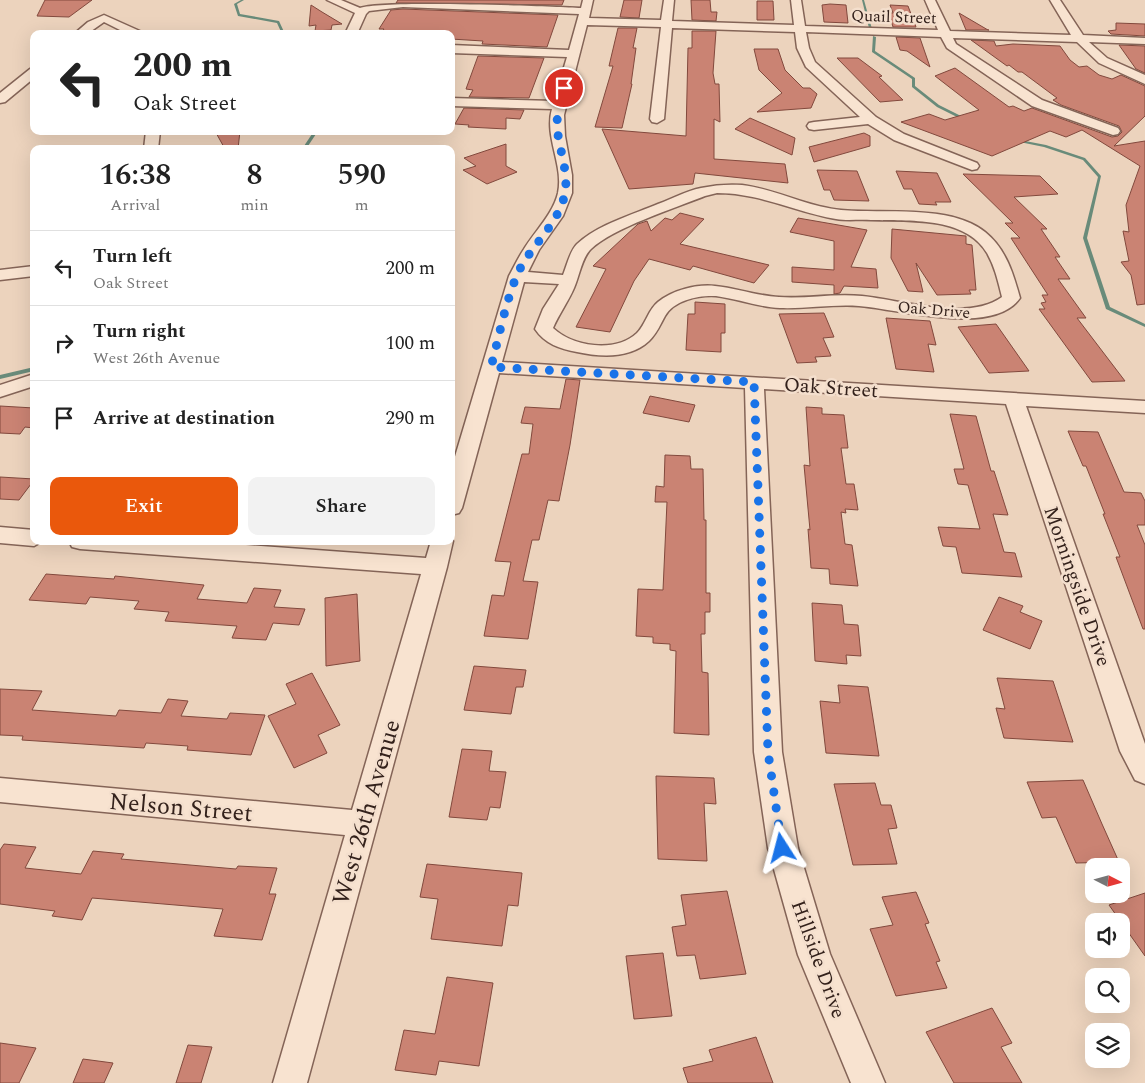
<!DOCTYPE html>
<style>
body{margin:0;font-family:Spectral,serif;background:#f2f2f2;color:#222;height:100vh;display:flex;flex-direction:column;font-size:19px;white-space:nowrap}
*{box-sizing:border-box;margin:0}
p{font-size:16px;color:#767676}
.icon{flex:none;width:28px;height:28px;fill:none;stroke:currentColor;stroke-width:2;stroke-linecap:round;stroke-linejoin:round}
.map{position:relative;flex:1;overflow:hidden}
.details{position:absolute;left:30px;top:145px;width:425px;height:400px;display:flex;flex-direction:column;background:#fff;border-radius:10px;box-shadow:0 5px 20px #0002}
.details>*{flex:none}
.banner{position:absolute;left:30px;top:30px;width:425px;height:105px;border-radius:10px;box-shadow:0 5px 20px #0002;background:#fff;color:#222;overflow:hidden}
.needle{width:32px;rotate:96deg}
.buttons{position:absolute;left:1085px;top:858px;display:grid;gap:10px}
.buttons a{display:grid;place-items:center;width:45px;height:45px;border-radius:10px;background:#fff;box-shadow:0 5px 20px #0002;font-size:25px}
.pin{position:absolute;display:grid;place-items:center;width:42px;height:42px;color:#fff;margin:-21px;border:2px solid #fff;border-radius:50%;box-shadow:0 1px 5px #0007}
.me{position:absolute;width:55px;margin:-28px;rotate:351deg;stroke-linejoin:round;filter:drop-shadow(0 0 4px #0008)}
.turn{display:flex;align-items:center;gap:18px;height:105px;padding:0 20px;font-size:22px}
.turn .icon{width:65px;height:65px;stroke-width:2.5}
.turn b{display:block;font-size:35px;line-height:42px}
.eta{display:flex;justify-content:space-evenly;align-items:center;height:85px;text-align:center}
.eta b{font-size:30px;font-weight:600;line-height:35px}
.cta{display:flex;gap:10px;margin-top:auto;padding:10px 20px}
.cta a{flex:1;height:58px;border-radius:10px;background:#ea580c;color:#fff;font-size:20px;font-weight:600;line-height:58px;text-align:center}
.cta a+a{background:#f2f2f2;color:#222}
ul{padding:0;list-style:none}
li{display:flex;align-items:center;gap:15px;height:75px;padding:0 20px;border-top:1px solid #e0e0e0}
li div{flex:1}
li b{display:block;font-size:19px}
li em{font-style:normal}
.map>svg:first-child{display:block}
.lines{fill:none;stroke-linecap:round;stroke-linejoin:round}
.stream{fill:#698b7a;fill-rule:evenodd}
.building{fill:#ca8373;stroke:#82493d}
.minor-casing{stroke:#846457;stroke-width:3}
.minor{fill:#f8e3d0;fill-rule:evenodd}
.route{stroke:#1a73e8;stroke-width:9;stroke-dasharray:0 16.2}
.labels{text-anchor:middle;stroke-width:5;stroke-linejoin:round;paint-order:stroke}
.far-street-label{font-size:16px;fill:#33211b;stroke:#f4dfcd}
.street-label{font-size:20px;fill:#33211b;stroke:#f4dfcd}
.near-street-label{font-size:24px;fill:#33211b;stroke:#f4dfcd}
</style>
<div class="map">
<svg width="1145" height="1083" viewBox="0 0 1145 1083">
<rect width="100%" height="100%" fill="#ecd3bd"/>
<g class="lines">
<g class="stream">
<path d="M241,0H244L237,4L240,14L279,21L285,34H282L277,23L238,16L234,4Z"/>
<path d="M862,0H864L872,29L869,28Z"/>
<path d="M873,36L876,37L875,51L915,78V86L939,105L967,119V121H965L937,107L912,87V79L872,52Z"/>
<path d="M314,131H318L306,149H302Z"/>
<path d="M1015,139L1046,145L1085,158L1101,176L1087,238L1110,307L1145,324V327L1106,309L1083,238L1098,177L1083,160L1044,147L1015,141Z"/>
<path d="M34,367V371L0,379V375Z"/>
</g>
</g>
<g class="building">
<path d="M45,0H92L69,17L37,16Z"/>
<path d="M398,0H564L562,5L396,3Z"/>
<path d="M624,0H642L639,18L620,17Z"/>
<path d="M691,0H710L711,12H717L716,21L692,20Z"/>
<path d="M757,1H773L774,20H757Z"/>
<path d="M830,4L846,5L848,23L824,22L822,5Z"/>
<path d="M311,5L322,12L342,24L332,25L331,30L315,31L316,25L309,26Z"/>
<path d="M890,5L908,6L916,27H893L889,13H893Z"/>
<path d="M403,9L558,15L547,47L482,44L483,41L451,39V34H380L384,29H379L391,10Z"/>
<path d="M959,13L988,30H989H966Z"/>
<path d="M1116,23L1145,24V36L1111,34L1108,31L1116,30Z"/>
<path d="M618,28H637L633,48H636L631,84H632L622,128L595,127L613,66H609Z"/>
<path d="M692,31H716L713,73L715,84H719L720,122L714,119V159L785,164L788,183L695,173L693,184L629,189L602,129L686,136L688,48H692Z"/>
<path d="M896,37L920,38L930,67L907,51L900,50Z"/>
<path d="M971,40L994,41L996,46L1013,44L1060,46L1070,60L1079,67L1087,66L1099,75L1112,79L1121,75L1145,86V116L1114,146L1145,141V304L1137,305L1131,275L1121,262L1129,261L1123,231L1129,232L1126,205L1140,166L1082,130L1066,137L1050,131L992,156L901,122L929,114L945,120L979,110L935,76L955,68L1009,107L1013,106L1024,111L1032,108L1112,137L1118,136L1122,132L1119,126L1061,105L1053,100L1057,98L1022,72H1018L1009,65L1007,66Z"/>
<path d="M1119,45L1145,46V73L1136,69Z"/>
<path d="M754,49H778L785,70L803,88H810L817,94L811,108L757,112L782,93L759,70Z"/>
<path d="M478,56L544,58L529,98L469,97L473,90L466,89Z"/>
<path d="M837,58H858L882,76L879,77L903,100L880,102Z"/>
<path d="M464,108L524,110L520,119L506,118V129L468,127L469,125L455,124Z"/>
<path d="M750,118L795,138L792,155L735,129Z"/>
<path d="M215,131H240L238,149H225Z"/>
<path d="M864,133L870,136V146L814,162L809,147Z"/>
<path d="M506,144V166L517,172L487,184L463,170L476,166L464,158Z"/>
<path d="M817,170L857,171L869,201L834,200L830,190H824Z"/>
<path d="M896,171L937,173L951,202H935L937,205L919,204L912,189H904Z"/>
<path d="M963,174L1040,176L1058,194L1014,197L1047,229H1041L1060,257H1055L1070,279H1058L1086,318H1077L1125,381L1092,382L1039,309H1045L1041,303L1046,302L1042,295H1048L1011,238H1020L1005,223H1013Z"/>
<path d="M680,213L704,219L680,244L769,265L754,283L693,266L690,270L649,259L634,281L610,332L576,327L606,269L593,266L638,224L647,221L651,231L665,218L672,220Z"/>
<path d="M798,218L867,230L851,267L876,269L878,288L844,286L840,293L834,294V285L792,282V267L834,270V241L790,232Z"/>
<path d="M892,229L966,236V244L972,245L976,290H969L971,294L937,295L916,263L923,292L908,291L891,258Z"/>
<path d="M695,302L725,304V333H721V352L686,350L688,314H695Z"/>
<path d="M824,313L834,337L823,338L831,356L815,357L817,362L797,363L779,314Z"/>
<path d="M886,318L930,321L936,345L928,344L934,372L896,369Z"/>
<path d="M996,324L1029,371L989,373L958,327Z"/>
<path d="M566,379L580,380L570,445L559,501L548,500L539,540H532L523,581L538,582L528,639L484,636L492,595L504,596L511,562L495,561L522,454H529L533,424L521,423L525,407L560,409Z"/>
<path d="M650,396L695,405L689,422L643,413Z"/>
<path d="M0,406L34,408V428L25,427L20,434L0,433Z"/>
<path d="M806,407L822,408V414L844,415L848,448H841L846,484H854L858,510L845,509L846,513L841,512L845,544L852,545L858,586L830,584L829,569L811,568L808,529L810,530L804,465L810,466Z"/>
<path d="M950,414L976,416L991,471H994L1008,515L993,514L1004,552L1015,553L1022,577L962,573L956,547L943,546L938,527L980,529L968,485L958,484L954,469H964Z"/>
<path d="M1068,431L1098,432L1124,492L1141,493L1145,501V525H1137L1145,545V629H1143L1116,557H1120L1103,514H1105L1086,466H1083Z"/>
<path d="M665,455L690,456L691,469H703L704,520H706V593H710V612H705V634H701L702,672L708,673L709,735L674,733L676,651L670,650V644L653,643V637L636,636L638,589L663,590L667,502H655L656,486L664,487Z"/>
<path d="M0,477L34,479V480L19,500L0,499Z"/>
<path d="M46,574L114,579L115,576L204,585L197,599L247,603L254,588L281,590L274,607L305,609L299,625L273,623L266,640L232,638L237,626L165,621L169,612L134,609L139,601L90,597L86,604L29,600Z"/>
<path d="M357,594L360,661L326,666L325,598Z"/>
<path d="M999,597L1023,606L1020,612L1042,621L1030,649L983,630Z"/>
<path d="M812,603L842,605L844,624L858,625L861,656L846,655L847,664L815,661Z"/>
<path d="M474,666L526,670L523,687H516L511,714L464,710Z"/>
<path d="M312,673L340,725L318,735L327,753L294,768L268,716L296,704L286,684Z"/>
<path d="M997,678L1053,681L1073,742L1004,738L996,708L1005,709Z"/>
<path d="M838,685L868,687L879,756L826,753L820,701L840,703Z"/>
<path d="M0,689L42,691L32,710L116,716L119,710L161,713L168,699L188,701L181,716L227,719L230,713L265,715L251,755L187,750L188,746L146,743L144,748L22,740L23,736L0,735Z"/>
<path d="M462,749L492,751L489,771L506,772L500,808L490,807L487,820L449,817Z"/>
<path d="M656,776L714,778L716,804L704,803L707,861L658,859Z"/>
<path d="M1083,780L1102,824L1119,862L1076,863L1056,817L1042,818L1027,782Z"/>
<path d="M875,783L881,805H891L897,828L888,829L897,864L853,865L834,784Z"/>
<path d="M4,844L36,847L25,868L81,874L93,851L124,854L121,859L236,869L238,866L277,868L269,894H276L262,940L214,936L223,909L92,898L82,920L52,916L55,911L0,904V850Z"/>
<path d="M427,864L522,873L518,906L508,905L502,946L431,939L438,899L420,897Z"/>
<path d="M727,891L746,974L700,979L695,955L677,956L672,927L686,925L681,895Z"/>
<path d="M916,892L929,923L925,924L940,961L936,962L947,988L896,996L870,929L893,925L882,897Z"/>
<path d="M1145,893V956L1109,905Z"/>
<path d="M663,953L672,1016L634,1019L626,956Z"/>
<path d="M447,977L493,983L479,1066L439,1061L436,1075L395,1070L404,1030L435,1034Z"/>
<path d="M992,1008L1012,1043L1001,1047L1022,1083H954L926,1032Z"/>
<path d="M756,1037L773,1083H688L683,1068L713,1061L709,1050Z"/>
<path d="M0,1043L36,1048L19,1083H0Z"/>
<path d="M188,1045L212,1047L201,1083H176Z"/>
<path d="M83,1059L113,1063L104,1083H73Z"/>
</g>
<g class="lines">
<defs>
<g id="minor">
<path d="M327,0H341L360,8C381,0 545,6 581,8L583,0H593L589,18L661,20L664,0H674L672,21L794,25L791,0H801L805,26L938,30L925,0H935L950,31L1071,35L1050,0H1060L1083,35L1145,38V44L1089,42L1107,58L1145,75V84L1099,63L1077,42L953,38L956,44L1042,100L1118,128L1120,131L1118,134L1113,135L1032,106L947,48L941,37L806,32L809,48L815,62L876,117L904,134L977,163L979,166L977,169L972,170L894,140L868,124L814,130L809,129L807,126L809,123L814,122L860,117L806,67L797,48L795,32L672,28L664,119L657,123L652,122L650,119L661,27L587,25L564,115L565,136L572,175V193L563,216L539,250L528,272L563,275C567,265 570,251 577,244C599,224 632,215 658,204C672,199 686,191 701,188C715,185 728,184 742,185C776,189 807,207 841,210C883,214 951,204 985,232C1006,249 1013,273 1020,298C993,337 898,309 859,306C833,304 806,309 780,308C758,307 738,299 716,296C699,295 674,300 665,316C660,325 657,333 649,341C630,359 600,357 577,352C560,349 545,344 535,329L543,309L559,284L524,282L502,362L1145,401V413L1026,406L1145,744V784L1135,780L1120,751L1006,404L764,389L782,752L798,848L830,954L885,1083H851L798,955L768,848L754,752L745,388L499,373L462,508L459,513L451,515V470L509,276C514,267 518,258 524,249C535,231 553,214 558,193C564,165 544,137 552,109L451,106V98L554,101L567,57L451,53V45L569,50L579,14L403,7L369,11L366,14L357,34H345L355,13ZM717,193C760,193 795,212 836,219C848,221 859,219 871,220C908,221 965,216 987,253C995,267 998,281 1002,297C968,322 902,300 862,296C834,293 806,299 779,297C757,296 737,288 715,286C697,284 673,290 658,302C648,310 646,324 637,333C616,353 573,347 553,328C559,314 568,302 574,288C579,277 582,257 591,249C613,228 675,208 705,196Z"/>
<path d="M104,15L142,32L144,34H128L104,22L87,34H74L88,22Z"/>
<path d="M34,68V78L5,102L0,103V93L30,69Z"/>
<path d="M146,131H160L158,149H144Z"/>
<path d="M34,266V276L0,280V270Z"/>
<path d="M34,374V386L0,397V385Z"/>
<path d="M0,527L34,530V541H43L34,546L0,543Z"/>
<path d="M451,538L453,541L447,567L307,1083H273L345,835L0,802V778L352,810L421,574L80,549L72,547L69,541H192L426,558L431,541H451Z"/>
</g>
</defs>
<use href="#minor" class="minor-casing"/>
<use href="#minor" class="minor"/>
</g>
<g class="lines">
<path class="route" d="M564,88C561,100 557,112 557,125C558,147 569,171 565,193C559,225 529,247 517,275C505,304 499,337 491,367L754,382L768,752L782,848"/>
</g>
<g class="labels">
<g class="far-street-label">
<text transform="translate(894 16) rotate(2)" y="6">Quail Street</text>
<text transform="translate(934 309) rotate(5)" y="6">Oak Drive</text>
</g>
<g class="street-label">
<text transform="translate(831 387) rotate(4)" y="7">Oak Street</text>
<text transform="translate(1078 586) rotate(71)" y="7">Morningside Drive</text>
<text transform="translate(819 959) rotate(70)" y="7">Hillside Drive</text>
</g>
<g class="near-street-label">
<text transform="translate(181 807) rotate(5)" y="8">Nelson Street</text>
<text transform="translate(366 812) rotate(-74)" y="8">West 26th Avenue</text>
</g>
</g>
</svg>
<div class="buttons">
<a><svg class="needle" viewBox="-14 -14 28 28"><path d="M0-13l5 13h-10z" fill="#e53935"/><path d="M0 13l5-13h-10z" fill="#767676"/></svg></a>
<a><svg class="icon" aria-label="sound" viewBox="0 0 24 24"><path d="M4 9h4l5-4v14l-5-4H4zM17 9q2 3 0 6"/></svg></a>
<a><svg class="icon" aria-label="search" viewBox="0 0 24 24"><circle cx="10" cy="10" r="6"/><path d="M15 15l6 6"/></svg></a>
<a><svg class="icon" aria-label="layers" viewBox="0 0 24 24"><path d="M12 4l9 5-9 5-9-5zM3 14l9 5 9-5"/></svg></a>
</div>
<div class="pin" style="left:564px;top:88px;background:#d93025"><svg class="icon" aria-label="arrive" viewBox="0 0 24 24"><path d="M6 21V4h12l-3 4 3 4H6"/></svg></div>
<svg class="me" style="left:782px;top:848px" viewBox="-20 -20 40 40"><path d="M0-17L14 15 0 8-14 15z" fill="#1a73e8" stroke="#fff" stroke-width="4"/></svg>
<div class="banner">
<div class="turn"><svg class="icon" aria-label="left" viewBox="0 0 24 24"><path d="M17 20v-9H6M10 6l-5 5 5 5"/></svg><div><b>200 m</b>Oak Street</div></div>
</div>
<section class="details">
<div class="eta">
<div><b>16:38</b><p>Arrival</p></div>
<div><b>8</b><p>min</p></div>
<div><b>590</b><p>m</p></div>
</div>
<ul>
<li><svg class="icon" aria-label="left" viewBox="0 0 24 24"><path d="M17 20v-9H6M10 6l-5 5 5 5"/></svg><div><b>Turn left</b><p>Oak Street</p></div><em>200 m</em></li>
<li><svg class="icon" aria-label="right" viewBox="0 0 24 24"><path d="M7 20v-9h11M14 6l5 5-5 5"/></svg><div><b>Turn right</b><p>West 26th Avenue</p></div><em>100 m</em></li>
<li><svg class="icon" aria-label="arrive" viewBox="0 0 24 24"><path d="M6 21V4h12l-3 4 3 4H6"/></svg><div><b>Arrive at destination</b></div><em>290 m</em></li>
</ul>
<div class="cta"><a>Exit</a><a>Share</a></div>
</section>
</div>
